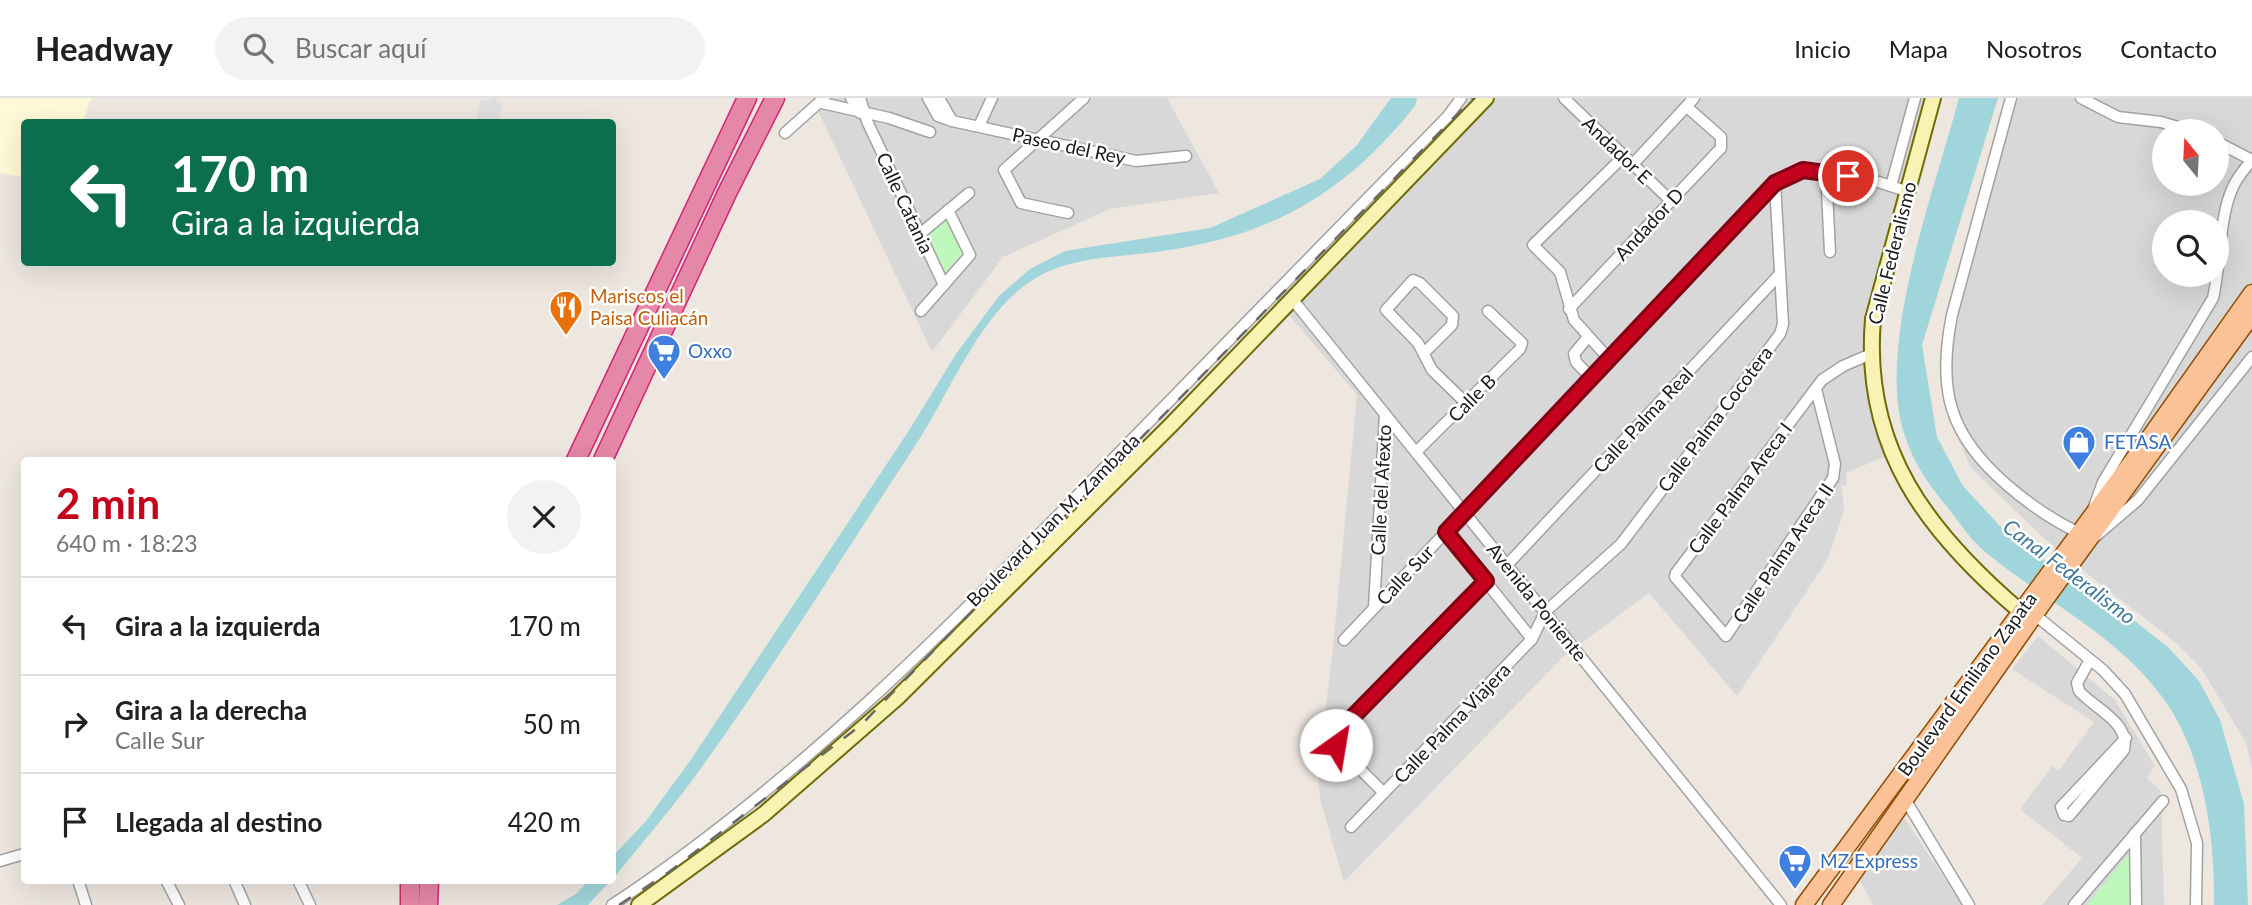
<!DOCTYPE html>
<html lang="es">
<meta charset="utf-8">
<style>
body{margin:0;font-family:Lato,sans-serif;background:#f2f2f2;color:#202124;height:100vh;display:flex;flex-direction:column;font-size:26px;white-space:nowrap}
*{box-sizing:border-box;margin:0}
p{font-size:23px;color:#757577}
.icon{flex:none;width:38px;height:38px;fill:none;stroke:currentColor;stroke-width:2;stroke-linecap:round;stroke-linejoin:round}
.map{position:relative;flex:1;overflow:hidden}
.side{position:absolute;left:21px;top:359px;width:595px;height:427px;display:flex;flex-direction:column;background:#fff;border-radius:7px;box-shadow:0 7px 28px #0002}
.side>*{flex:none}
.hud{position:absolute;left:21px;top:21px;width:595px;height:147px;border-radius:7px;box-shadow:0 7px 28px #0002;background:#0b6e4f;color:#fff;overflow:hidden}
.needle{width:46px;rotate:342deg}
.controls{position:absolute;left:2152px;top:21px;display:grid;gap:14px}
.controls a{display:grid;place-items:center;width:77px;height:77px;border-radius:50%;background:#fff;box-shadow:0 7px 28px #0002;font-size:35px}
.pin{position:absolute;display:grid;place-items:center;width:60px;height:60px;color:#fff;margin:-30px;border:4px solid #fff;border-radius:50%;box-shadow:0 2px 7px #0007}
.me{position:absolute;width:77px;margin:-38px;rotate:32deg;stroke-linejoin:round;filter:drop-shadow(0 0 5px #0008)}
.turn{display:flex;align-items:center;gap:24px;height:147px;padding:0 35px;font-size:32px}
.turn .icon{width:91px;height:91px;stroke-width:2.5}
.turn b{display:block;font-size:49px;line-height:60px}
.round{display:grid;place-items:center;flex:none;width:74px;height:74px;border-radius:37px;background:#f2f2f2}
.summary{display:flex;align-items:center;justify-content:space-between;height:119px;padding:0 35px}
h1{font-size:42px;font-weight:700;line-height:52px;color:#c4021d}
ul{padding:0;list-style:none}
li{display:flex;align-items:center;gap:21px;height:98px;padding:0 35px;border-top:2px solid #e0e0e0}
li div{flex:1}
li b{display:block;font-size:26px}
li em{font-style:normal}
header{display:flex;align-items:center;gap:42px;box-sizing:border-box;height:98px;padding:0 35px;background:#fff;border-bottom:2px solid #e0e0e0}
header strong{font-size:33px}
nav{display:flex;gap:38px;margin-inline-start:auto;font-size:24px}
.search{width:490px;height:63px;background:#f2f2f2;display:flex;align-items:center;gap:18px;box-sizing:border-box;padding:0 24px;border-radius:38px;color:#757577;font-size:26px}
.map>svg:first-child{display:block}
.residential{fill:#d9d8d8;fill-rule:evenodd}
.education{fill:#fff9d7}
.park{fill:#bff8bc}
.parking{fill:#dfdfdf}
.water{fill:#a0d5db}
.lines{fill:none;stroke-linecap:round;stroke-linejoin:round}
.street-casing{stroke:#a2a2a2;stroke-width:13}
.secondary-casing{stroke:#6f6b05;stroke-width:18}
.primary-casing{stroke:#914e01;stroke-width:19}
.highway-casing{stroke:#d32578;stroke-width:21}
.street{stroke:#fff;stroke-width:10}
.secondary{stroke:#f8f2b3;stroke-width:14}
.primary{stroke:#fbc297;stroke-width:16}
.highway{stroke:#e587a6;stroke-width:18}
.rail{stroke:#696969;stroke-width:2.5;stroke-dasharray:14 14;stroke-linecap:butt}
.route-casing{stroke:#7f0113;stroke-width:18}
.route{stroke:#c4021d;stroke-width:12}
.labels{text-anchor:middle;stroke-width:5;stroke-linejoin:round;paint-order:stroke}
.street-label{font-size:19px;fill:#1b1b1b;stroke:#fff}
.food-label{font-size:19px;fill:#c56008;stroke:#fff;text-anchor:start}
.shop-label{font-size:19px;fill:#366cbe;stroke:#fff;text-anchor:start}
.water-label{font-size:21px;font-style:italic;fill:#437a9a;stroke:#fff}
</style>
<header>
<strong>Headway</strong>
<div class="search"><svg class="icon" aria-label="search" viewBox="0 0 24 24"><circle cx="10" cy="10" r="6"/><path d="M15 15l6 6"/></svg>Buscar aquí</div>
<nav><a>Inicio</a><a>Mapa</a><a>Nosotros</a><a>Contacto</a></nav>
</header>
<div class="map">
<svg width="2252" height="807" viewBox="0 0 2252 807">
<rect width="100%" height="100%" fill="#ede7e0"/>
<g class="residential">
<path d="M812,0H1167L1219,95L1110,111L1003,159L932,254Z"/>
<path d="M1464,0H1942L1878,232L1875,260L1891,356L1846,375L1847,387L1842,388L1844,413L1828,461L1737,598L1649,495L1562,560L1344,784L1320,701L1318,676L1333,549L1357,297L1273,198Z"/>
<path d="M2013,0H2252V671L2246,645L2201,570L2174,543L2054,450L1970,369L1954,331L1946,299L1948,236ZM2165,33H2217V86H2165ZM2165,124H2217V177H2165Z"/>
<path d="M2038,538L2115,602L2155,668L2147,680L2161,693L2164,807H2042L2082,760L2020,711L2052,668L2059,672L2094,624L2012,571Z"/>
<path d="M1893,703L1962,807H1873L1849,763Z"/>
</g>
<path class="education" d="M0,0H91L83,24H24V79L0,75Z"/>
<g class="park">
<path d="M946,122L964,154L946,174H940L922,142Z"/>
<path d="M2130,754V807H2087Z"/>
</g>
<path class="parking" d="M490,0H498L497,4L503,5L499,24H476L481,1L489,3Z"/>
<g class="water">
<path d="M1391,0H1417L1415,8C1345,95 1274,137 1163,153C1117,160 1068,157 1028,185C978,220 948,298 915,348C845,454 778,563 704,666C676,706 643,743 613,781V758L646,723L690,663L908,334L956,256L999,198L1030,171L1065,153L1210,130L1320,81L1357,47Z"/>
<path d="M1959,0H1998L1922,247L1937,339L1963,388L2012,441L2121,512L2170,551L2199,583L2220,622L2244,706L2248,807H2214C2215,739 2204,656 2163,600C2117,536 2042,502 1983,452C1968,439 1956,419 1943,404C1922,378 1907,353 1900,320C1883,229 1935,90 1959,0Z"/>
<path d="M589,782H611L588,807H557L576,796Z"/>
</g>
<g class="lines">
<defs>
<g id="street">
<path d="M851,0L860,15"/>
<path d="M860,0L867,23L944,187"/>
<path d="M928,0L938,18L952,23L1136,63L1186,58"/>
<path d="M939,0L952,23"/>
<path d="M1564,0L1671,103"/>
<path d="M2011,0L1952,217C1937,292 1949,337 2007,387C2029,406 2052,422 2079,435"/>
<path d="M2081,0L2118,19L2161,24L2191,33"/>
<path d="M822,5L889,20L930,34"/>
<path d="M979,28L992,0"/>
<path d="M785,35L824,0"/>
<path d="M2217,44L2252,62"/>
<path d="M1633,66L1694,0"/>
<path d="M1826,73L1830,154"/>
<path d="M1891,88L1915,0"/>
<path d="M1068,115L1021,105L1004,72L1084,0"/>
<path d="M920,136L969,95"/>
<path d="M1293,202L1781,807"/>
<path d="M1569,211L1721,50V39L1687,9"/>
<path d="M921,213L970,157L948,112"/>
<path d="M1588,239L1574,256L1576,264L1591,280"/>
<path d="M1424,255L1452,227L1453,218L1420,185L1413,182L1386,212L1418,245L1432,272L1467,306"/>
<path d="M1609,261L1574,222L1560,174L1533,147L1624,58"/>
<path d="M1816,291L1835,366L1833,380L1726,538L1675,479L1676,475L1822,282L1843,268L1871,256"/>
<path d="M1416,354L1520,251L1522,245L1488,213"/>
<path d="M2094,409L2103,384L2213,200C2221,166 2219,118 2233,89C2237,79 2246,70 2252,61"/>
<path d="M1446,434L1532,541"/>
<path d="M2096,438L2138,402L2252,259"/>
<path d="M1507,467L1779,177"/>
<path d="M1374,509L1385,316"/>
<path d="M2035,517L2103,572L2125,596L2181,691L2197,745L2196,807"/>
<path d="M1344,542L1775,85C1810,58 1869,81 1906,93"/>
<path d="M2090,562L2077,585L2079,593C2095,611 2130,624 2124,652L2069,718L2064,717L2061,709L2126,640"/>
<path d="M1384,695L1336,647L1337,636L1486,483"/>
<path d="M1905,701L1969,807"/>
<path d="M1351,729L1532,541L1545,514L1621,446L1780,236L1783,226L1775,85"/>
<path d="M2135,735L2136,807"/>
<path d="M0,763L24,756"/>
<path d="M78,782L86,807"/>
<path d="M166,782L179,807"/>
<path d="M234,782L245,807"/>
<path d="M298,782L310,807"/>
<path d="M612,807C798,684 953,526 1108,366C1221,250 1335,134 1448,18L1461,0"/>
<path d="M2074,807L2163,703"/>
</g>
<g id="secondary">
<path d="M1933,0L1873,221C1862,350 1927,434 2021,514"/>
<path d="M639,807L764,716L897,600L1171,327L1486,0"/>
</g>
<g id="primary">
<path d="M1804,807L2142,350L2252,195"/>
<path d="M1831,807L2045,502L2252,217"/>
</g>
<g id="highway">
<path d="M576,362L747,0"/>
<path d="M603,362L727,95L775,0"/>
<path d="M410,782V807"/>
<path d="M428,807L429,782"/>
</g>
</defs>
<use href="#street" class="street-casing"/>
<use href="#secondary" class="secondary-casing"/>
<use href="#primary" class="primary-casing"/>
<use href="#highway" class="highway-casing"/>
<use href="#street" class="street"/>
<use href="#secondary" class="secondary"/>
<use href="#primary" class="primary"/>
<use href="#highway" class="highway"/>
<path class="rail" d="M619,807L669,774L861,627L1473,0"/>
</g>
<g class="lines">
<defs>
<path id="route" d="M1336,647V636L1486,483L1446,434L1775,85L1803,72L1848,78"/>
</defs>
<use href="#route" class="route-casing"/>
<use href="#route" class="route"/>
</g>
<defs>
<symbol id="restaurant-pin" viewBox="-11 -11 22 30"><path d="M0 17L-7.5 6A9.5 9.5 0 1 1 7.5 6Z" fill="#e8710a" stroke="#fff"/><path d="M-5-6h1v4h1v-4h1v4h1v-4h1v5L-1.5 .5V6h-2V.5L-5-1ZM5-6V6H3V1.5H1.5Q1.5-4 5-6Z" fill="#fff"/></symbol>
<symbol id="supermarket-pin" viewBox="-11 -11 22 30"><path d="M0 17L-7.5 6A9.5 9.5 0 1 1 7.5 6Z" fill="#3f7fe0" stroke="#fff"/><path d="M-6-5.5h2.5l.6 2H6L4.5 2H-2.5L-4.4-4H-6ZM-1.5 3.2a1.3 1.3 0 1 0 .1 0ZM3 3.2a1.3 1.3 0 1 0 .1 0Z" fill="#fff"/></symbol>
<symbol id="shop-pin" viewBox="-11 -11 22 30"><path d="M0 17L-7.5 6A9.5 9.5 0 1 1 7.5 6Z" fill="#3f7fe0" stroke="#fff"/><path d="M-5-2.5h2.3a2.7 3.5 0 0 1 5.4 0H5L5.5 6h-11ZM-1.5-2.5h3a1.5 2.3 0 0 0-3 0Z" fill="#fff"/></symbol>
</defs>
<g fill-rule="evenodd">
<use href="#restaurant-pin" x="547" y="190" width="38" height="52"/>
<use href="#supermarket-pin" x="645" y="234" width="38" height="52"/>
<use href="#shop-pin" x="2060" y="325" width="38" height="52"/>
<use href="#supermarket-pin" x="1776" y="744" width="38" height="52"/>
</g>
<g class="labels">
<g class="street-label">
<text transform="translate(1069 48) rotate(12)" y="7">Paseo del Rey</text>
<text transform="translate(1617 52) rotate(44)" y="7">Andador E</text>
<text transform="translate(905 105) rotate(65)" y="7">Calle Catania</text>
<text transform="translate(1649 126) rotate(-47)" y="7">Andador D</text>
<text transform="translate(1892 155) rotate(-76)" y="7">Calle Federalismo</text>
<text transform="translate(1472 300) rotate(-45)" y="7">Calle B</text>
<text transform="translate(1715 321) rotate(-53)" y="7">Calle Palma Cocotera</text>
<text transform="translate(1643 322) rotate(-47)" y="7">Calle Palma Real</text>
<text transform="translate(1740 390) rotate(-53)" y="7">Calle Palma Areca I</text>
<text transform="translate(1381 392) rotate(-87)" y="7">Calle del Afexto</text>
<text transform="translate(1053 422) rotate(-45)" y="7">Boulevard Juan M. Zambada</text>
<text transform="translate(1783 455) rotate(-56)" y="7">Calle Palma Areca II</text>
<text transform="translate(1405 477) rotate(-47)" y="7">Calle Sur</text>
<text transform="translate(1537 504) rotate(51)" y="7">Avenida Poniente</text>
<text transform="translate(1967 586) rotate(-54)" y="7">Boulevard Emiliano Zapata</text>
<text transform="translate(1452 625) rotate(-46)" y="7">Calle Palma Viajera</text>
</g>
<g class="food-label">
<text x="590" y="205">Mariscos el<tspan x="590" dy="22">Paisa Culiacán</tspan></text>
</g>
<g class="shop-label">
<text x="688" y="260">Oxxo</text>
<text x="2104" y="351">FETASA</text>
<text x="1820" y="770">MZ Express</text>
</g>
<g class="water-label">
<text transform="translate(2069 474) rotate(37)" y="7">Canal Federalismo</text>
</g>
</g>
</svg>
<div class="controls">
<a><svg class="needle" viewBox="-14 -14 28 28"><path d="M0-13l5 13h-10z" fill="#e53935"/><path d="M0 13l5-13h-10z" fill="#757577"/></svg></a>
<a><svg class="icon" aria-label="search" viewBox="0 0 24 24"><circle cx="10" cy="10" r="6"/><path d="M15 15l6 6"/></svg></a>
</div>
<div class="pin" style="left:1848px;top:78px;background:#d93025"><svg class="icon" aria-label="arrive" viewBox="0 0 24 24"><path d="M6 21V4h12l-3 4 3 4H6"/></svg></div>
<svg class="me" style="left:1336px;top:647px" viewBox="-20 -20 40 40"><circle r="19" fill="#fff"/><path d="M0-13L10 11 0 6-10 11z" fill="#c4021d"/></svg>
<div class="hud">
<div class="turn"><svg class="icon" aria-label="left" viewBox="0 0 24 24"><path d="M17 20v-9H6M10 6l-5 5 5 5"/></svg><div><b>170 m</b>Gira a la izquierda</div></div>
</div>
<section class="side">
<div class="summary"><div><h1>2 min</h1><p>640 m · 18:23</p></div><a class="round"><svg class="icon" aria-label="close" viewBox="0 0 24 24"><path d="M6 6l12 12M18 6L6 18"/></svg></a></div>
<ul>
<li><svg class="icon" aria-label="left" viewBox="0 0 24 24"><path d="M17 20v-9H6M10 6l-5 5 5 5"/></svg><div><b>Gira a la izquierda</b></div><em>170 m</em></li>
<li><svg class="icon" aria-label="right" viewBox="0 0 24 24"><path d="M7 20v-9h11M14 6l5 5-5 5"/></svg><div><b>Gira a la derecha</b><p>Calle Sur</p></div><em>50 m</em></li>
<li><svg class="icon" aria-label="arrive" viewBox="0 0 24 24"><path d="M6 21V4h12l-3 4 3 4H6"/></svg><div><b>Llegada al destino</b></div><em>420 m</em></li>
</ul>
</section>
</div>
